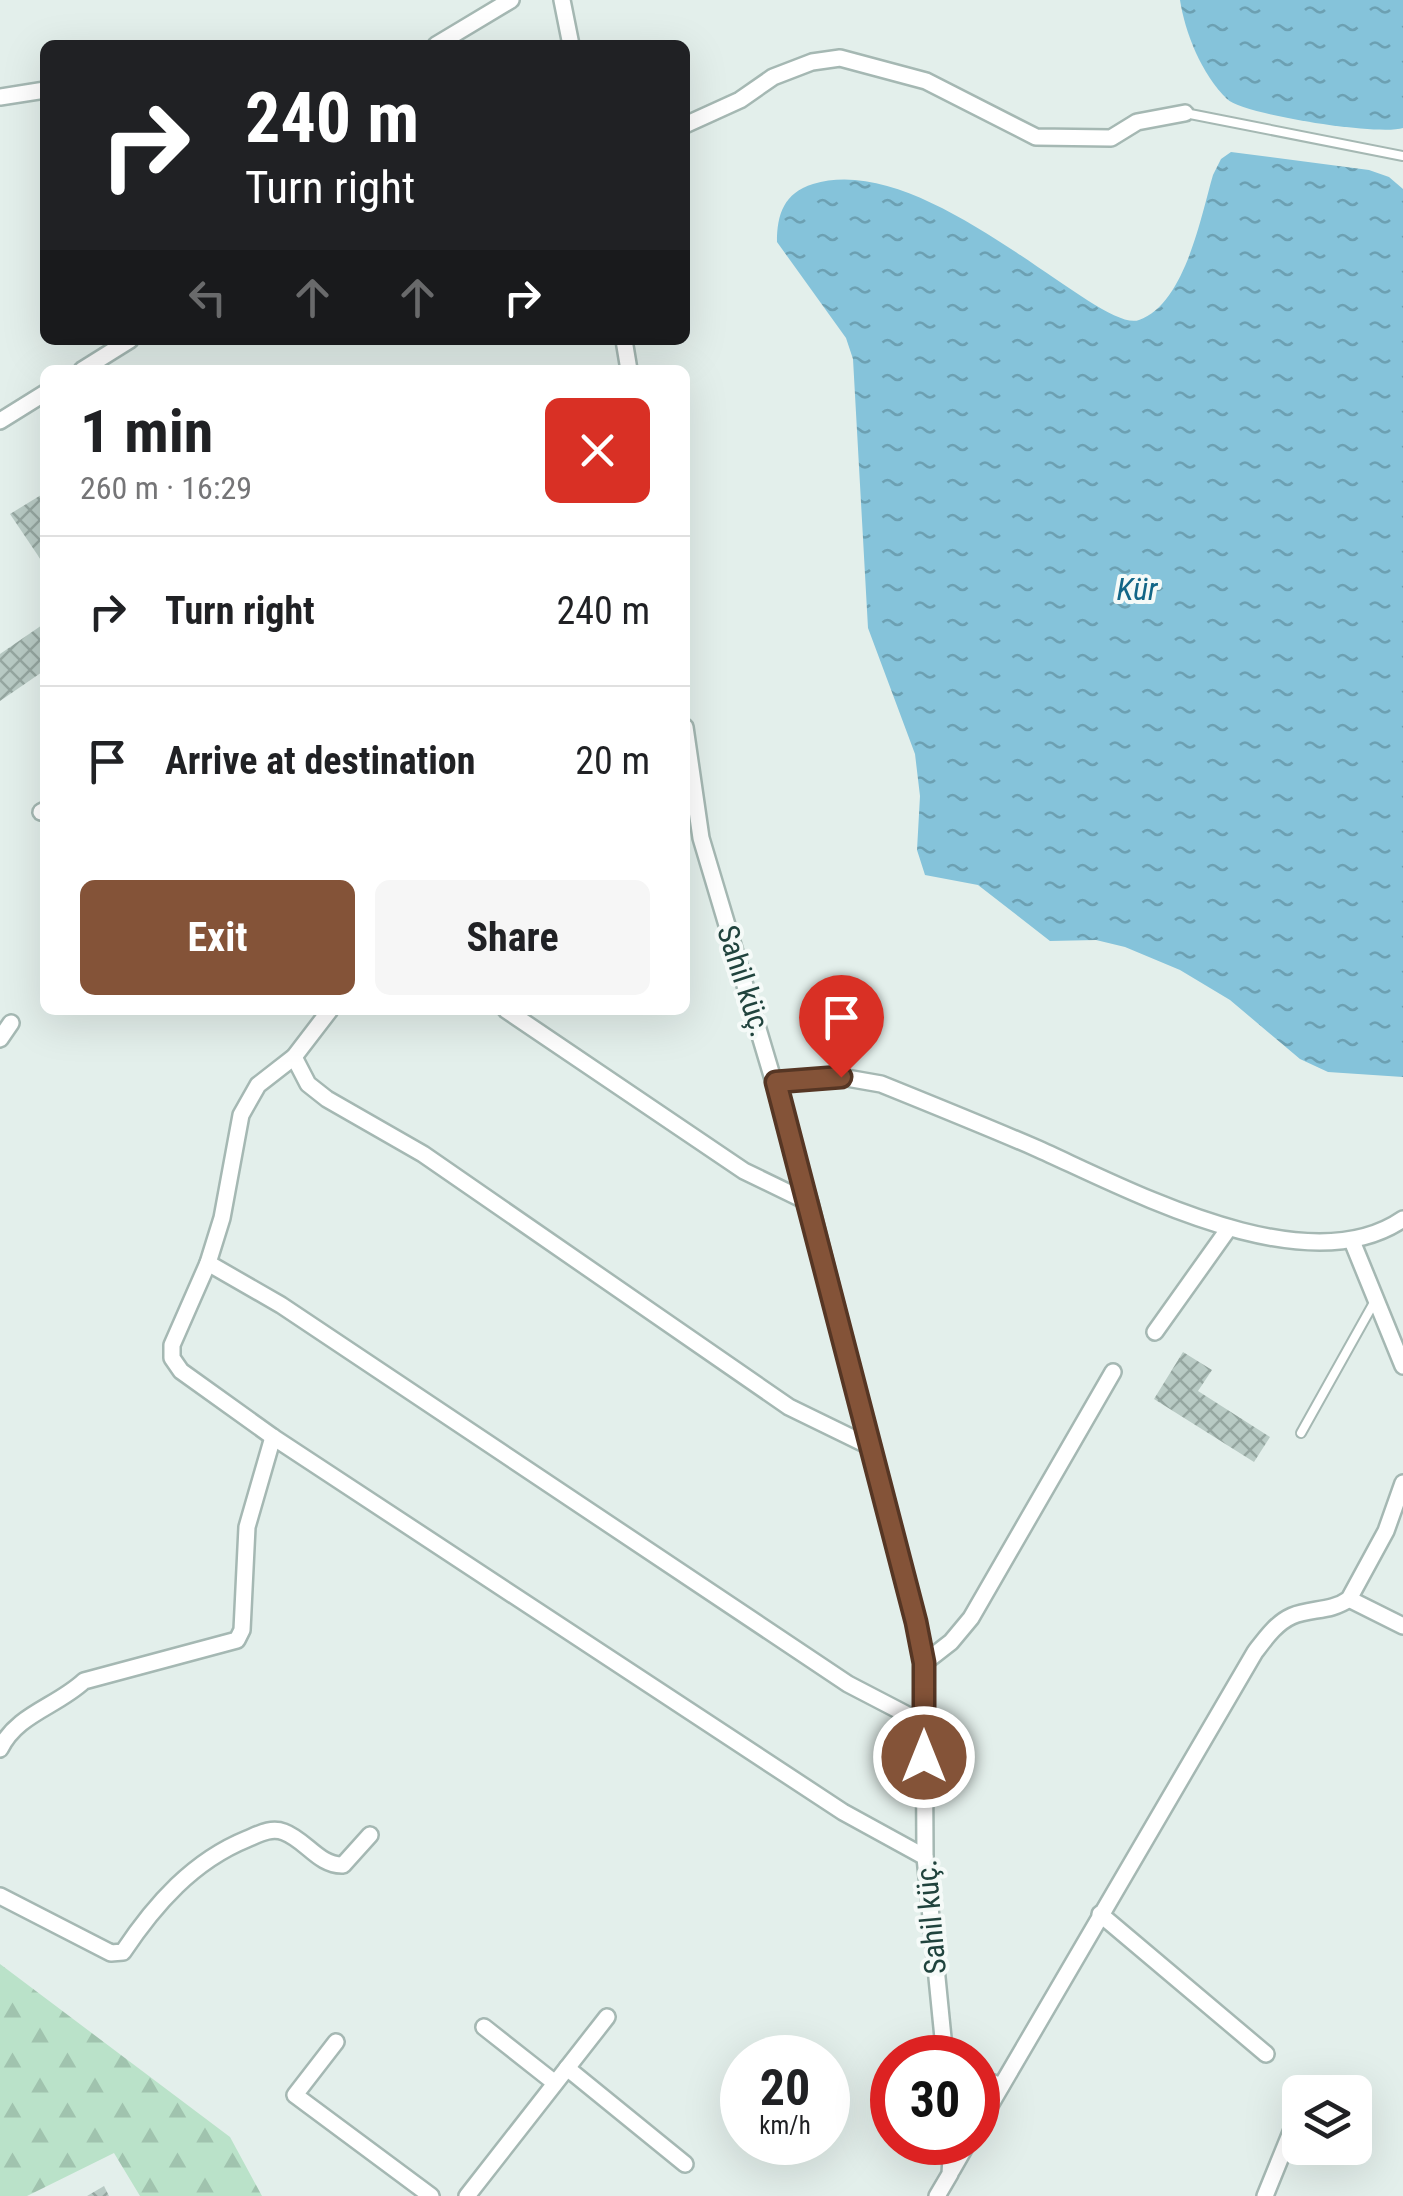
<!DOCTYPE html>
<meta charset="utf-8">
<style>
body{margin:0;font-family:"Roboto Condensed",sans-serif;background:#f6f6f6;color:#202124;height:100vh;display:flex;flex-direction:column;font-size:38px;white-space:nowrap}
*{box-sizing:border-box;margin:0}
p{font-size:32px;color:#757577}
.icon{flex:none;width:55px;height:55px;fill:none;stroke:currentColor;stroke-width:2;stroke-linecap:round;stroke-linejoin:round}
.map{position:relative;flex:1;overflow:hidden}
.side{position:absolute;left:40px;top:365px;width:650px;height:650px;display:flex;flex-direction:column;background:#fff;border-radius:15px;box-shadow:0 10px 40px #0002}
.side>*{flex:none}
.hud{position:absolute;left:40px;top:40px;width:650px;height:305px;border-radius:15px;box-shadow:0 10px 40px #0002;background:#202124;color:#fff;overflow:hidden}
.buttons{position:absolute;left:1282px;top:2075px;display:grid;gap:20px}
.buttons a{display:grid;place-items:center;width:90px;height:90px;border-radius:15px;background:#fff;box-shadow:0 10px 40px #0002;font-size:50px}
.speed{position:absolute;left:720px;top:2035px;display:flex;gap:20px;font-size:50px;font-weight:700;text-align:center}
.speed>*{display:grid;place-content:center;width:130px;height:130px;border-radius:50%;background:#fff;box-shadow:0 10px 40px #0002;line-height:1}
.speed small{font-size:25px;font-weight:400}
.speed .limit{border:15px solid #d22;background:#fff;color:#111}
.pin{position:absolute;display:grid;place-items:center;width:85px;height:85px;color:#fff;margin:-102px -42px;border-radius:50% 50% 50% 0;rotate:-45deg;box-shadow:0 0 10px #0007}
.pin .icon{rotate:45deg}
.me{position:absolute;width:110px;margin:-55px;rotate:0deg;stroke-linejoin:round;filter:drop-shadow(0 0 8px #0008)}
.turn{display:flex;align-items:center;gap:35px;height:210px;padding:0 40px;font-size:45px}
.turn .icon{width:130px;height:130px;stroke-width:2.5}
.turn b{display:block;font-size:70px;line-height:85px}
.lanes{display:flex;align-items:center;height:95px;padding:0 40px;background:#0003;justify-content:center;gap:50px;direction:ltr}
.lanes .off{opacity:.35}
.round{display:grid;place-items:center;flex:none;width:105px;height:105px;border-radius:15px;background:#f6f6f6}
.overview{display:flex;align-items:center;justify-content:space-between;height:170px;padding:0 40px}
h1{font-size:60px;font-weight:700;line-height:75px}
.button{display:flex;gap:20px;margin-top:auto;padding:20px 40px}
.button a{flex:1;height:115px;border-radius:15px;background:#845338;color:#fff;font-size:40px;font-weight:700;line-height:115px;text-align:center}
.button a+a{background:#f6f6f6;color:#202124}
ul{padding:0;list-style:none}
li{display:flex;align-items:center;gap:30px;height:150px;padding:0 40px;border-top:2px solid #e0e0e0}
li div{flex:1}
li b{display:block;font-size:38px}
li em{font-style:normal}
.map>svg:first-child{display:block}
.forest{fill:url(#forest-firs)}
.water{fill:url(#water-ripples)}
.building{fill:url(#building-cross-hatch)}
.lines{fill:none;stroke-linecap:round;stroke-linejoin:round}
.lane-casing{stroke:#a5b8b3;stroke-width:12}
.street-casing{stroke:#a5b8b3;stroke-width:20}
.lane{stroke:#fff;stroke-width:8}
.street{stroke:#fff;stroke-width:15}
.route-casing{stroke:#563624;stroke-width:25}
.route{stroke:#845338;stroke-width:18}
.labels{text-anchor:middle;stroke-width:8;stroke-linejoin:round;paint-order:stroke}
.street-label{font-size:30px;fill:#20433d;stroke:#f5faf8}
.water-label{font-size:32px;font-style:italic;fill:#126687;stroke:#f5faf8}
</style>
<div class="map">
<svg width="1403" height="2196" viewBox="0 0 1403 2196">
<defs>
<pattern id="forest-firs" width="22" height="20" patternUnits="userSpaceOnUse" patternTransform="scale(2.5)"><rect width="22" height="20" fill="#bae2c9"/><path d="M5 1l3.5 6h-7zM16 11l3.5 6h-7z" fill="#a0c3ae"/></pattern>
<pattern id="water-ripples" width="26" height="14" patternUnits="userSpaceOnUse" patternTransform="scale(2.5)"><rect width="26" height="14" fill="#85c3da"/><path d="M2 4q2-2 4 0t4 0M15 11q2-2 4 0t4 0" fill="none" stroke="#6ca0b2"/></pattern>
<pattern id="building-cross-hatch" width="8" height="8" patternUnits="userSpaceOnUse" patternTransform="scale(2.5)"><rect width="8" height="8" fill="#b8cac4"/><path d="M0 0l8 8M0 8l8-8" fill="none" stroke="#95a6a0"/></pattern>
</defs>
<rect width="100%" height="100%" fill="#e3efeb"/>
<path class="forest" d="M0,1964L230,2137L262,2196H140L114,2153L27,2196H0Z"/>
<g class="water">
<path d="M1180,0H1403V128C1379,136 1244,115 1227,99C1202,75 1185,33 1180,0Z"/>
<path d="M1231,152L1369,170L1389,177L1403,189V1077L1328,1072L1300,1059L1230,1000L1180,970L1125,947L1096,940L1050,941L978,885L925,875L917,850L920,796L915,754L868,628L853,359L846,338L777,242C777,214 784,193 813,184C927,148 1099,335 1139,320C1185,304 1201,216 1213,175L1221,159Z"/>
</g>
<g class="building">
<path d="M41,495L45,501V566L10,514Z"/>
<path d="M45,623V670L0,701V654Z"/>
<path d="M1183,1352L1212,1370L1198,1391L1270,1437L1254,1462L1154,1399Z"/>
<path d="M104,2186L109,2196H87Z"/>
</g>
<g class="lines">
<defs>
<g id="lane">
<path d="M1185,113L1403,156"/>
<path d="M1301,1433L1376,1299"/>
</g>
<g id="street">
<path d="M562,0L571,45"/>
<path d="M436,45L511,0"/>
<path d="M0,97L45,90"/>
<path d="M685,125L740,100L773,77L812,62L840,58L926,81L1036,137L1111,138L1137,122L1185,113"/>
<path d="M624,340L629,370"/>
<path d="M82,370L130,340"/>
<path d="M0,421L45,393"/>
<path d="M685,727L701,838L810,1203L916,1622L924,1663L925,1857L945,2058"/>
<path d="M41,812L45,810"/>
<path d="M330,1010L294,1057L258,1085L241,1115L222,1218L208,1263L172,1345V1358L181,1371L273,1437L843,1812L925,1857"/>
<path d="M506,1010L744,1171L810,1203"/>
<path d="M0,1039L11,1023"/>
<path d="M294,1057L308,1084L327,1099L423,1154L789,1407L869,1446"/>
<path d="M776,1082L841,1077L881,1084C933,1105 985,1126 1036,1148C1130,1190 1306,1286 1403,1219"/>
<path d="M1352,1241L1403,1366"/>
<path d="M208,1263L281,1305L848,1684L923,1723"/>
<path d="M1155,1332L1229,1228"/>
<path d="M1349,1599L1403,1626"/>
<path d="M924,1663L951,1642L971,1618L1113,1372"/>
<path d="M0,1749C17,1714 56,1707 84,1681L237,1640L242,1630L247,1527L273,1437"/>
<path d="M0,1896L111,1953L123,1952C155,1904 193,1861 247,1839C259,1834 271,1827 284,1832C306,1840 319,1866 343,1865L370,1835"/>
<path d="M1100,1914L1266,2054"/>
<path d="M484,2027L555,2083"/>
<path d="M336,2042L295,2095L431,2196"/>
<path d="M567,2068L685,2164"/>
<path d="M978,2077L1001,2086"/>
<path d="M978,2126L1255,1652C1265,1639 1276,1623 1292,1616C1311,1608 1331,1612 1349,1599L1386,1531L1403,1483"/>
<path d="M952,2170L968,2142"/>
<path d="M467,2196L607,2017"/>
<path d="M937,2196L950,2174L952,2142"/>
<path d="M1265,2196L1300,2110"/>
</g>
</defs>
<use href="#lane" class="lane-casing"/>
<use href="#street" class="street-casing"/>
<use href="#lane" class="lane"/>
<use href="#street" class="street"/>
</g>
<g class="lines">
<defs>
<path id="route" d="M841,1077L776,1082L916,1622L924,1663V1757"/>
</defs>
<use href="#route" class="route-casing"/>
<use href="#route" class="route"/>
</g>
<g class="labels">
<g class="street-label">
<text transform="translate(744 981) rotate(72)" y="10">Sahil küç.</text>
<text transform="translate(931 1917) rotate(-95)" y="10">Sahil küç.</text>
</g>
<g class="water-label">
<text x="1137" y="600">Kür</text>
</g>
</g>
</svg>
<div class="buttons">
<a><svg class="icon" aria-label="layers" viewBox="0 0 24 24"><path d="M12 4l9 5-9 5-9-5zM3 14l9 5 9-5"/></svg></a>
</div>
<div class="speed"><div>20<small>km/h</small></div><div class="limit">30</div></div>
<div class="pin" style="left:841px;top:1077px;background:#d93025"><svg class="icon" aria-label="arrive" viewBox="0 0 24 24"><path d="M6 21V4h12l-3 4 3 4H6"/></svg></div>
<svg class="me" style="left:924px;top:1757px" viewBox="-20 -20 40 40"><circle r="17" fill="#845338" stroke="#fff" stroke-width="3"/><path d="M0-11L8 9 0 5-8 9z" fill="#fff"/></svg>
<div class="hud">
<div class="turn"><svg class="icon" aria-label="right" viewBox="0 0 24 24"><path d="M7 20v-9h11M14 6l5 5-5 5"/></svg><div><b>240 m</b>Turn right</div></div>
<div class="lanes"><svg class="icon off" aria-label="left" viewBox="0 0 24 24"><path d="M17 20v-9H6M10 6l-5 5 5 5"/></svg><svg class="icon off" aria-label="ahead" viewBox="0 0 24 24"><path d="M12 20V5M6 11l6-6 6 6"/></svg><svg class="icon off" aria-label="ahead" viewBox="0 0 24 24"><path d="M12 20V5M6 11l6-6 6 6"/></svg><svg class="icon" aria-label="right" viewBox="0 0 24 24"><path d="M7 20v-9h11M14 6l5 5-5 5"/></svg></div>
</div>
<section class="side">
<div class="overview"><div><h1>1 min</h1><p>260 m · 16:29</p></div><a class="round" style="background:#d93025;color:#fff"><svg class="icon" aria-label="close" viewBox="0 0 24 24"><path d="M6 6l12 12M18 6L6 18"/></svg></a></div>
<ul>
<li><svg class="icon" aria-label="right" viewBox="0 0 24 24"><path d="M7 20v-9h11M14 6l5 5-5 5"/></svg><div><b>Turn right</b></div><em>240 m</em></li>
<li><svg class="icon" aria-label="arrive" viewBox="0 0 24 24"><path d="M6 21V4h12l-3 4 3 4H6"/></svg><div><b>Arrive at destination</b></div><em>20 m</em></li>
</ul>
<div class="button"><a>Exit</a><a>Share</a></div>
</section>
</div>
